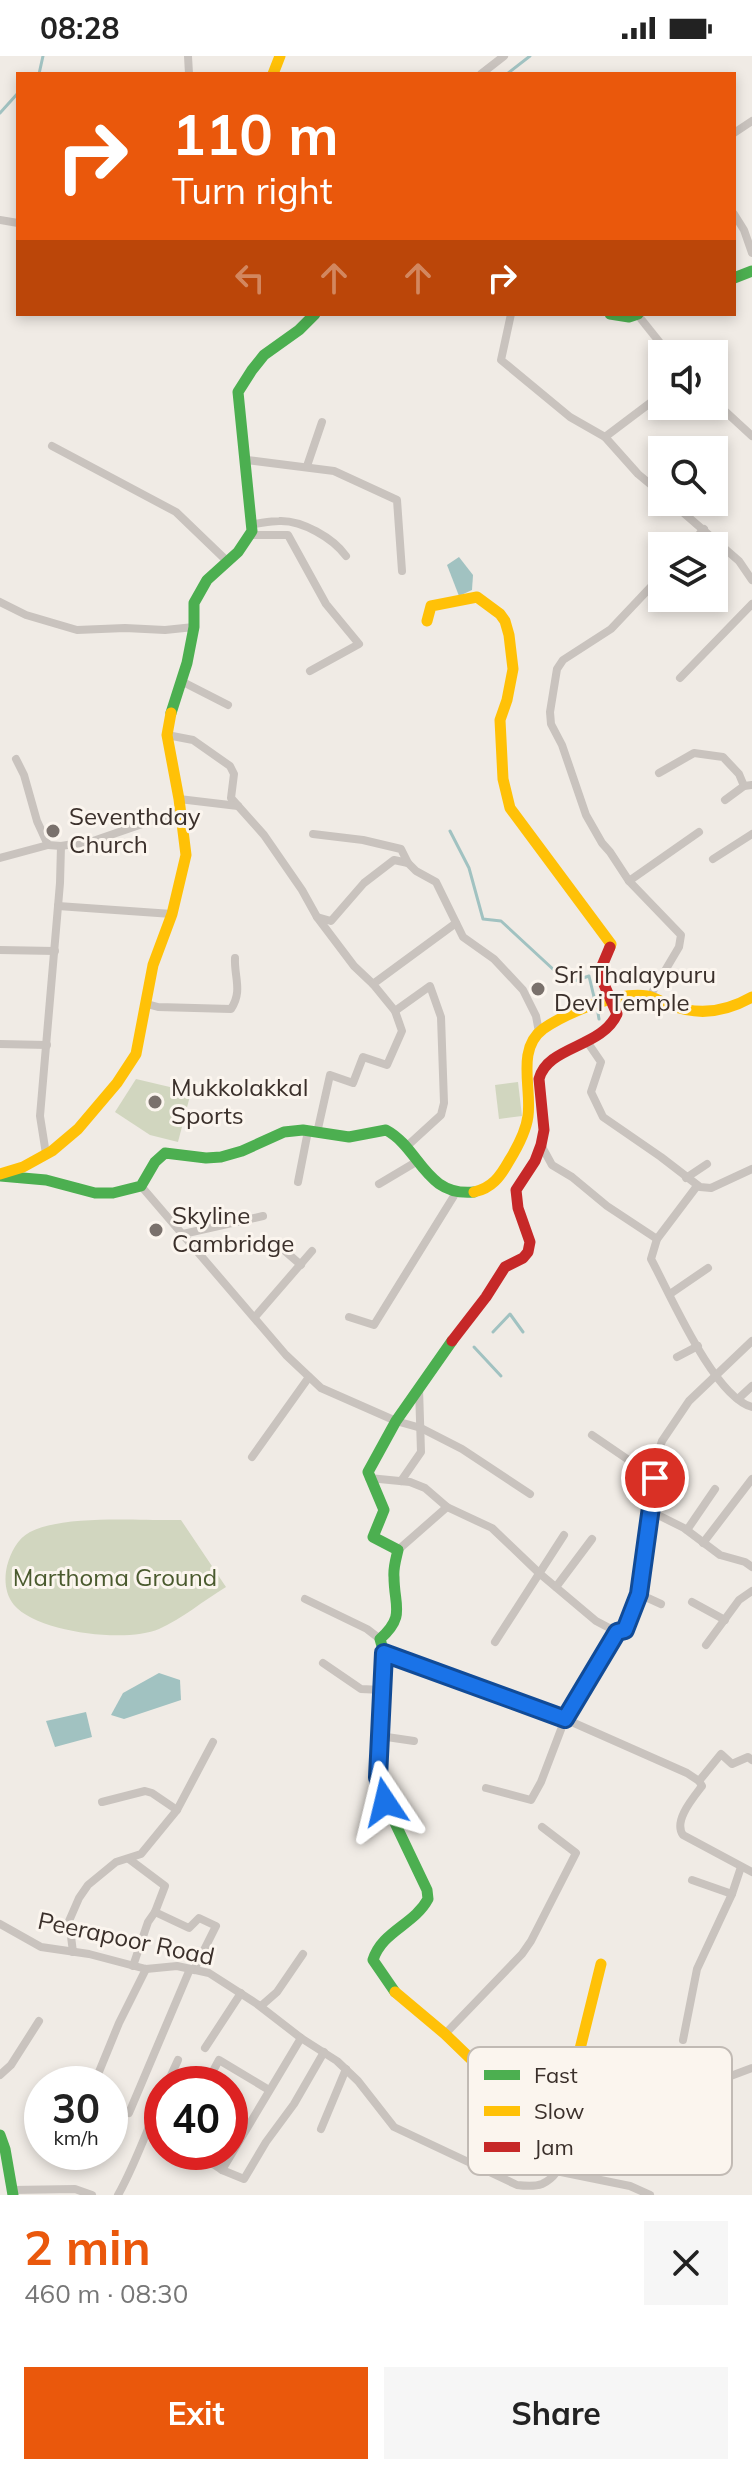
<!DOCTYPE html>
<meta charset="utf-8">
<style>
body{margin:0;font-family:Mulish,sans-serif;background:#f6f6f6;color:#222;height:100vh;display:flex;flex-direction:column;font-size:30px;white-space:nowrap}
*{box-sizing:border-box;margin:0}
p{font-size:26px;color:#767676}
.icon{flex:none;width:44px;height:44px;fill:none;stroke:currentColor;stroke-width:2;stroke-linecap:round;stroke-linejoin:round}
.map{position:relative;height:2139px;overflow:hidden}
.details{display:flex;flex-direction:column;background:#fff;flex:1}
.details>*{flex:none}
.banner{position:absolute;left:16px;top:16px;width:720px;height:244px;border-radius:0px;box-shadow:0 4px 12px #0003;background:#ea580c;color:#fff;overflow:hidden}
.tools{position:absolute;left:648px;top:284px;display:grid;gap:16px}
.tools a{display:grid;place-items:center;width:80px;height:80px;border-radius:0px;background:#fff;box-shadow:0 4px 12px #0003;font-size:40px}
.speed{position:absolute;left:24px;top:2010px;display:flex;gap:16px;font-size:40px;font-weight:700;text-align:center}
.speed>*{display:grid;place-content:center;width:104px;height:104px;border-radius:50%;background:#fff;box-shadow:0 4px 12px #0003;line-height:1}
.speed small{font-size:20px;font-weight:400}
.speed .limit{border:12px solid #d22;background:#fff;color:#111}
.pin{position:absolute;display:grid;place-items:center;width:68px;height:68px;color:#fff;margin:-34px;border:4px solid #fff;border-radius:50%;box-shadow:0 2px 8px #0007}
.me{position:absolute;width:88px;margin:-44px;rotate:350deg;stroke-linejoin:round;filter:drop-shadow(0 0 6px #0008)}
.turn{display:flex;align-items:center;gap:28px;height:168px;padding:0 24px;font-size:36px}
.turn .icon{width:104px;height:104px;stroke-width:2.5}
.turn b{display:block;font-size:56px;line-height:68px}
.lanes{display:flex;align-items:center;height:76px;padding:0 24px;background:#0003;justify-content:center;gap:40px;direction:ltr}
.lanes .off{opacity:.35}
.round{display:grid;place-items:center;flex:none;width:84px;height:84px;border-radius:0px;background:#f6f6f6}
.overview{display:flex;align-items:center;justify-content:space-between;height:136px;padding:0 24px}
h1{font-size:48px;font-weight:700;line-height:60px;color:#ea580c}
.primary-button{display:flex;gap:16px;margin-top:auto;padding:16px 24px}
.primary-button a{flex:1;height:92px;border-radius:0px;background:#ea580c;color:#fff;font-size:32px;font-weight:700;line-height:92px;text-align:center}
.primary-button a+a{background:#f6f6f6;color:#222}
.status{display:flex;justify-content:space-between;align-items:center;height:56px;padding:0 40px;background:#fff;direction:ltr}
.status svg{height:22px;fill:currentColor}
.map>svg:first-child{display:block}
.green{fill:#d1d6bf}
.water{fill:#a1c2c1}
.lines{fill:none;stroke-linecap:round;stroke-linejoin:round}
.stream{stroke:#a1c2c1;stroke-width:3}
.street{stroke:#c9c3be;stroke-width:8}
.fast{stroke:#4caf50;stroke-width:11}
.slow{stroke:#ffc107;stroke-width:11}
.jam{stroke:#c62828;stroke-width:11}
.route-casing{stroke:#114b97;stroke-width:20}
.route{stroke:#1a73e8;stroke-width:14}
.poi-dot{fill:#7a716c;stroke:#fbf5ee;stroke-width:3}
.labels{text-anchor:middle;stroke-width:6;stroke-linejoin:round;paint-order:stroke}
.poi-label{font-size:24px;fill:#3b302b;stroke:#fbf5ee;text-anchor:start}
.park-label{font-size:24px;fill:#4a5a2e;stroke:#fbf5ee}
.street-label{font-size:24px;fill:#3b302b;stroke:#fbf5ee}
.key{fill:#fbf5ee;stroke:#c1bab4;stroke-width:2}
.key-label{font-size:22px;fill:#3b302b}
</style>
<div class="status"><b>08:28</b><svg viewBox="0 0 49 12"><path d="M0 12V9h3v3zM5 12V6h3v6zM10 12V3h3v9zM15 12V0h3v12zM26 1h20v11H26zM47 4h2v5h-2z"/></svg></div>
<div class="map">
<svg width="752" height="2139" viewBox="0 0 752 2139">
<rect width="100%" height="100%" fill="#f0ebe5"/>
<g class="green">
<path d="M136,1023L191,1036L178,1086L150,1079L115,1056Z"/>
<path d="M518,1026L522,1060L499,1063L495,1029Z"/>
<path d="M181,1464L226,1531C204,1544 182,1563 159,1573C127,1587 38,1577 14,1549C5,1538 4,1523 7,1510C11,1496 17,1483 30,1476C66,1458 140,1465 181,1464Z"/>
</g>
<g class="water">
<path d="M459,501L473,519L472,534L459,540L447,509Z"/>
<path d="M159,1617L180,1624L181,1644L124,1663L111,1659L123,1637Z"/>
<path d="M86,1656L92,1681L55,1691L46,1665Z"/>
</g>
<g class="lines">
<g class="stream">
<path d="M39,18L43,0"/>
<path d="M507,18L530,0"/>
<path d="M0,57L18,37"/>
<path d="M450,775L469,812L483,863L501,865L568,927L589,920L594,941"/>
<path d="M598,957L599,963"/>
<path d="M493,1276L510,1258L523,1276"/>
<path d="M474,1291L501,1320"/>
</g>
<g class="street">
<path d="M188,0L189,18"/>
<path d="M481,18L504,0"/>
<path d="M734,77L752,65"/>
<path d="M734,158L744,174L752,197"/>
<path d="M0,164L18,167"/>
<path d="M511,258L501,304L570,361L605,381L638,418L662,438"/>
<path d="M637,258L669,298"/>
<path d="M714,345L752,380"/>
<path d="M605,381L662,338"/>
<path d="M52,390L176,456L228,506"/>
<path d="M247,404L334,415L397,444L402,515"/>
<path d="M307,410L322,366"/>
<path d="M671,446L739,505L752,524"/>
<path d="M253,468C262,467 270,465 279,465C302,464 333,482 346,500"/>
<path d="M250,479H288L326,548L359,588L310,615"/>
<path d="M689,490L704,473"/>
<path d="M0,546L26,559L77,574L125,572L165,574L194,571"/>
<path d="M680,622L752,548"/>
<path d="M181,625L228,649"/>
<path d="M167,679L193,684L230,710L234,718L231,742L264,779L302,834L317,861L331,865L364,827L394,804L408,807L416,815L436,826L463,881L494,903L523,934L536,960L539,976"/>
<path d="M16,703L24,719L37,765L48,789L61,790L60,827L40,1060L46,1098"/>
<path d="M659,717L694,697L723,701L739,718L744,730"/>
<path d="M179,743L238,750"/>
<path d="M725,744L744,730L752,729"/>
<path d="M313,778L363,784L401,793L408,807"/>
<path d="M61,790L93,785L180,755"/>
<path d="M0,802L48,789"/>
<path d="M713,803L752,778"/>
<path d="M629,825L699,776"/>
<path d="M58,850L172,858"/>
<path d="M317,861L354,910L373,928"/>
<path d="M0,894L55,895"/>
<path d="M650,940L679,891L681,879L629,825L610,796L602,787L586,759L562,689L551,668L550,656L557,613L563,604L611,573L662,519"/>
<path d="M147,948L158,951L231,953C243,935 234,921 235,902"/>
<path d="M588,987L601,1006L591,1036L603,1061L661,1101L700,1131L711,1132L752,1113"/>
<path d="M0,988L47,989"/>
<path d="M317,1077L330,1019L353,1027L363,1001L387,1009L402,975L395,955"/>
<path d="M541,1089L552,1109L572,1121L607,1150L657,1183"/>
<path d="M406,1091L441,1059L444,1047L441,961L430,930L395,955L373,928L456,867"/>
<path d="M686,1122L707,1108"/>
<path d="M298,1126L308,1075"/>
<path d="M379,1128L416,1106"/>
<path d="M141,1130L286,1299L321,1332L396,1365L421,1372L462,1393L530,1438"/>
<path d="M697,1130L657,1183L651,1203C670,1238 714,1341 752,1351"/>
<path d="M183,1178L263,1160"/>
<path d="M286,1196L301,1209"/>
<path d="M670,1238L708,1212"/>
<path d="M255,1261L312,1195"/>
<path d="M349,1261L374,1269L457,1135"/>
<path d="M677,1301L698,1290"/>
<path d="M738,1343L752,1330"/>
<path d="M592,1379L655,1422"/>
<path d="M252,1401L309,1321"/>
<path d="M369,1422L410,1426L425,1432L447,1451L492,1472L539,1517L596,1565L617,1576L625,1574L639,1538L651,1462L657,1401L662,1385L689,1345L752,1285"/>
<path d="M401,1425L421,1396L419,1332"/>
<path d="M652,1456L684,1472L720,1499L745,1506L752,1511"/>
<path d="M687,1474L715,1433"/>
<path d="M703,1487L752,1423"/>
<path d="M398,1494L447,1451"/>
<path d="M556,1531L592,1483"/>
<path d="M639,1538L661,1548"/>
<path d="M305,1543L367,1573L380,1583"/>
<path d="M692,1546L725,1564"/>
<path d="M495,1586L564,1479"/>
<path d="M706,1589L739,1544L752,1535"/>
<path d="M384,1597L565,1663L687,1717L699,1725L702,1730C693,1742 673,1765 683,1779L752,1816"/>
<path d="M323,1607L361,1633L382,1634"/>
<path d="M380,1680L414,1685"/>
<path d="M699,1725L721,1698L732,1708L748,1701L752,1704"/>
<path d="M486,1732L531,1744L541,1726L565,1663L617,1576"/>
<path d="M102,1746L145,1735L152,1737L177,1754"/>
<path d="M129,1803L165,1830L155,1856"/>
<path d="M692,1824L732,1838"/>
<path d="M0,1868L41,1891L89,1898L146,1913L177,1910L209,1917L257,1948L301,1982L337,2005L358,2025L394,2071L517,2129C525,2130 534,2131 542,2128C571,2115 574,2064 578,2037"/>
<path d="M73,1896L69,1865L79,1842L88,1829L116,1806L141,1798L177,1754L213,1686"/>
<path d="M133,1910L148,1866L155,1856L189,1872L199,1862L216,1870L194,1914"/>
<path d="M261,1950L277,1936L303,1898"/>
<path d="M445,1978L522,1898L531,1885L576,1797L542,1771"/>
<path d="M683,1984L697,1913L732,1838L741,1811"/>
<path d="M205,1992L241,1937"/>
<path d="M0,2019L11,2009L39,1965"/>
<path d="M627,2024L672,2038L696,2033L752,2012"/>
<path d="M207,2026L219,2004L269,2034"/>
<path d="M94,2028L119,1967L146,1913"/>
<path d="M167,2028L178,2004"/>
<path d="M129,2057L190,1913"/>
<path d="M321,2073L346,2013"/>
<path d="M207,2104L222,2114L244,2123L266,2086L294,2048L324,1996"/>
<path d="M222,2114L301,1982"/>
<path d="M556,2115L630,2130L650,2139"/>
<path d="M12,2134L75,2133L92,2139"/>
<path d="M118,2139C136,2107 147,2073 162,2040"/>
</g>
<g class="fast">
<path d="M734,222L752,215"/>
<path d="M610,258L629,261L638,258"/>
<path d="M171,657L187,607L194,571V547L207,524L238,496L252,475L238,336L252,314L264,299L299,274L315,258"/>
<path d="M0,1120L46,1124L95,1137H113L141,1130L155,1106L165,1097L206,1102L221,1101L242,1095L284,1076L303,1074L349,1081L386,1074C420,1092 425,1141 474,1136"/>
<path d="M395,1936L373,1904C382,1875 414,1869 428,1843L427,1834L385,1746L378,1721L384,1597L380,1583C406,1560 394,1550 394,1521C393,1512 396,1503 398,1494L373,1481L384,1454L368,1416L396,1365L452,1285"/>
<path d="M0,2079L5,2093L13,2139"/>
</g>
<g class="slow">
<path d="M273,18L280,0"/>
<path d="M427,565L431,550L477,541L500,558L505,565L509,579L513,613L507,644L500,664L503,723L510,752L611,888L610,891"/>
<path d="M0,1118L23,1111L52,1095L78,1073L117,1027L136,998L153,909L172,858L186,799L179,743L167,679L171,657"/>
<path d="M474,1136C492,1132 500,1121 509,1105C517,1092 526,1076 528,1060C532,1033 516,993 543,973C566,957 619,935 647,940C655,941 662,947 670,949C698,960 726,956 752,941"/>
<path d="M395,1936L445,1978L475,2007L517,2059L570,2091L585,2087L606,2061L627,2024L629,2004L578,2001L601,1908"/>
</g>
<path class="jam" d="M452,1285L486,1241L505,1211L523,1202L528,1196L530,1186L518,1152L516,1134L535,1105L541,1089L544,1074L539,1023C547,990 602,992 617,958L599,917L610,891"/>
</g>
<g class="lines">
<defs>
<path id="route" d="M385,1746L378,1721L384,1597L565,1663L617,1576L625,1574L639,1538L655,1422"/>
</defs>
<use href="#route" class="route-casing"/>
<use href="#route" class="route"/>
</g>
<g class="poi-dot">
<circle cx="53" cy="775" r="8"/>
<circle cx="538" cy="933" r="8"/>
<circle cx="155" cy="1046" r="8"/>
<circle cx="156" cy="1174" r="8"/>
</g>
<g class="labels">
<g class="poi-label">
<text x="69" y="769">Seventhday<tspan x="69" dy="28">Church</tspan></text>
<text x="554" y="927">Sri Thalaypuru<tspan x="554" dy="28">Devi Temple</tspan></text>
<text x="171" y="1040">Mukkolakkal<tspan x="171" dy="28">Sports</tspan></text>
<text x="172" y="1168">Skyline<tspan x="172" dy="28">Cambridge</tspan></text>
</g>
<g class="park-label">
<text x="115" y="1530">Marthoma Ground</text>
</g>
<g class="street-label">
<text transform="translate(126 1883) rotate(12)" y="8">Peerapoor Road</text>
</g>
</g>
<rect x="468" y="1991" width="264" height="128" rx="12" class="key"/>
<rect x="484" y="2014" width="36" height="10" fill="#4caf50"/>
<rect x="484" y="2050" width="36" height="10" fill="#ffc107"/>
<rect x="484" y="2086" width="36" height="10" fill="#c62828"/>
<g class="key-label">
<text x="534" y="2027">Fast</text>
<text x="534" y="2063">Slow</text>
<text x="534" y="2099">Jam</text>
</g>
</svg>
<div class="tools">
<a><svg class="icon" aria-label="sound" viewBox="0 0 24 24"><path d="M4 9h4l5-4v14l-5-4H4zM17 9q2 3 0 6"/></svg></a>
<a><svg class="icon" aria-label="search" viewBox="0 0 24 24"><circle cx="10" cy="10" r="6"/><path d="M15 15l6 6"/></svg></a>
<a><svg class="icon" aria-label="layers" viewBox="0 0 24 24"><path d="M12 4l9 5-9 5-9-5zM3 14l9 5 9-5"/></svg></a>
</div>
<div class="speed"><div>30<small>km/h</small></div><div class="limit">40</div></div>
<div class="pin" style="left:655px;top:1422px;background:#d93025"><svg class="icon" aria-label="arrive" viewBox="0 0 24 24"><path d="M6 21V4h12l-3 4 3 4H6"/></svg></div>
<svg class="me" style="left:385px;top:1746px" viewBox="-20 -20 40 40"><path d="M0-17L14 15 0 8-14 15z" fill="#1a73e8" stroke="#fff" stroke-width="4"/></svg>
<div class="banner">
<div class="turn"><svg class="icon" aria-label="right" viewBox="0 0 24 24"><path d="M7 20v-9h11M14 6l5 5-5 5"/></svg><div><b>110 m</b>Turn right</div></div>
<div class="lanes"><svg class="icon off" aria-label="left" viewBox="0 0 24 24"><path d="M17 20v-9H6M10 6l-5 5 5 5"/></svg><svg class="icon off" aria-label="ahead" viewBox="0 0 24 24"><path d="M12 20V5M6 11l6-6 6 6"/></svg><svg class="icon off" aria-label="ahead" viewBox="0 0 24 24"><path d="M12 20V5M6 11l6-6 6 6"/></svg><svg class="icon" aria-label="right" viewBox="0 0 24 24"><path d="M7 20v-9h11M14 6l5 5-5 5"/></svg></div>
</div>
</div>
<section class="details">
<div class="overview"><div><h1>2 min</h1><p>460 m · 08:30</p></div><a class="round"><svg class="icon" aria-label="close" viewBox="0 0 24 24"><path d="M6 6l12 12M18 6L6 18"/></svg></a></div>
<div class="primary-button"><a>Exit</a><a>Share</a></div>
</section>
